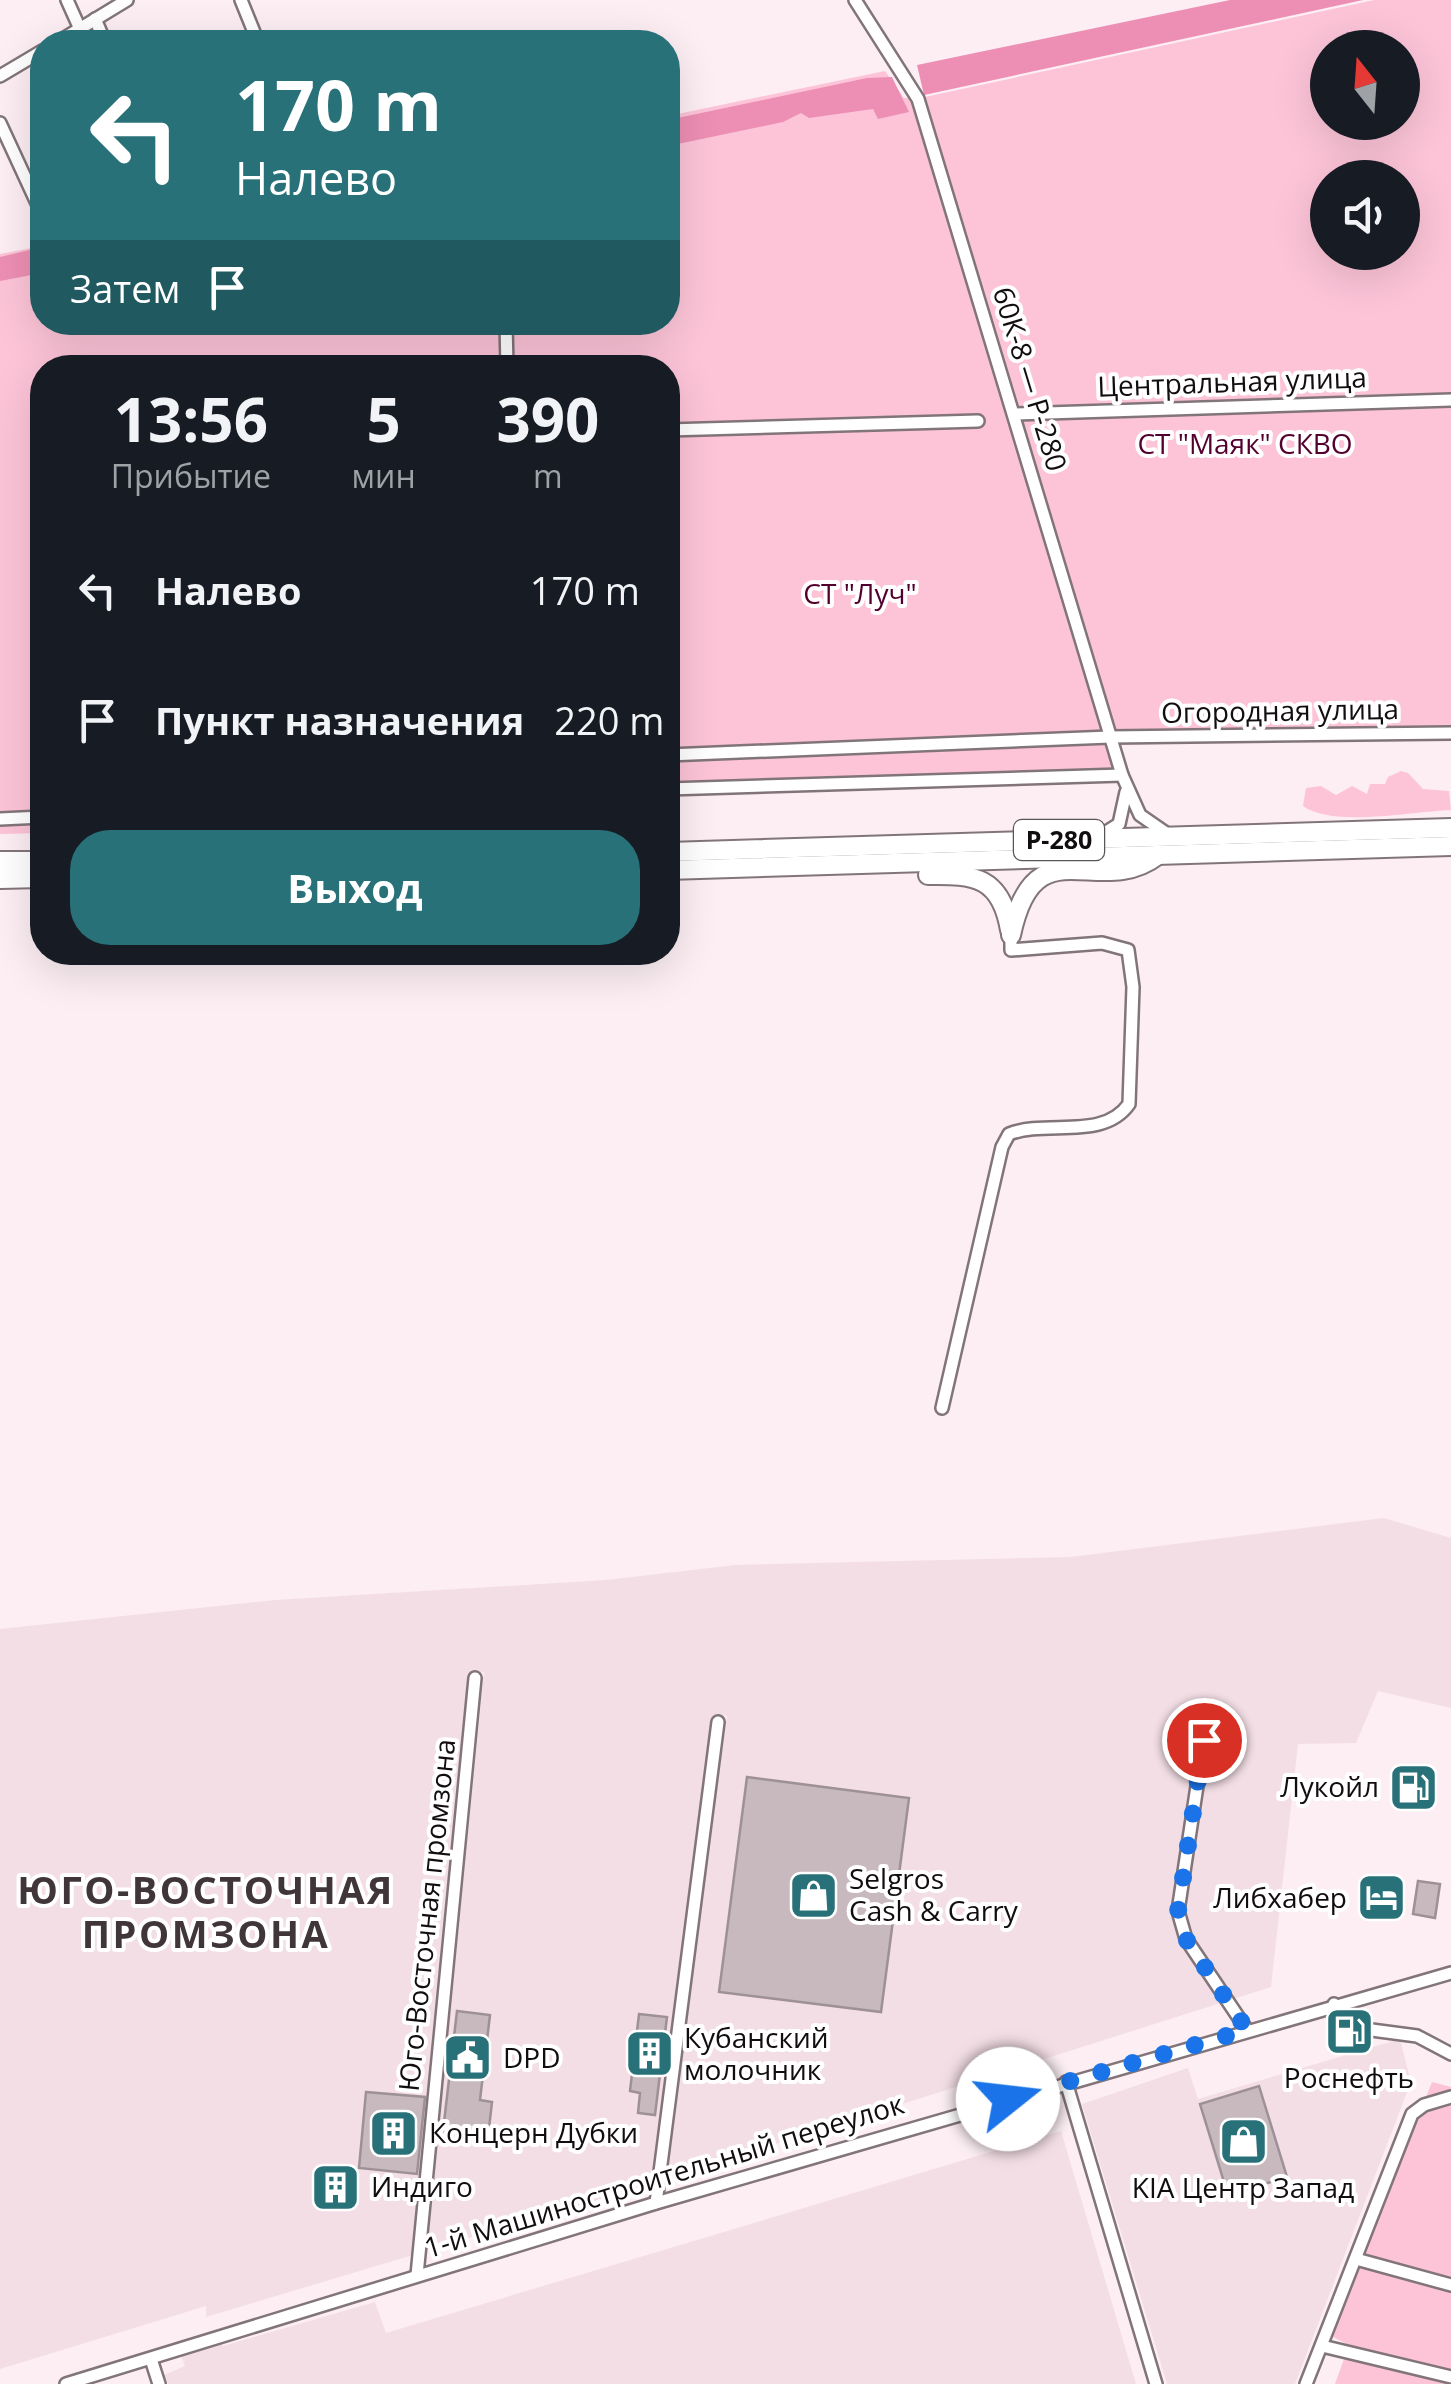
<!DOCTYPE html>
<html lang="ru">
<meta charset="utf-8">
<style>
body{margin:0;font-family:"Open Sans",sans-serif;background:#20242c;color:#f1f3f6;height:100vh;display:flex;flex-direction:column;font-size:38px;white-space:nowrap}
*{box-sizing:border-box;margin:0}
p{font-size:32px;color:#9ea1a6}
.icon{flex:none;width:55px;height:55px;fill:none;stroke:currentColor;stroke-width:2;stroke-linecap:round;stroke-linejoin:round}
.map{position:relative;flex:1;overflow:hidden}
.panel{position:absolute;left:30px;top:355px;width:650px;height:610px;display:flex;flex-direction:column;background:#171b24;border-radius:40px;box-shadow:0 10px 40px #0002}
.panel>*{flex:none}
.top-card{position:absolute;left:30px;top:30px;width:650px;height:305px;border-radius:40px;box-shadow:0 10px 40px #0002;background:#287179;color:#fff;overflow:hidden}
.needle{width:65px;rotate:343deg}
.tools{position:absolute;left:1310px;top:30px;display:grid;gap:20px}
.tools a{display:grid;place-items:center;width:110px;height:110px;border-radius:50%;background:#171b24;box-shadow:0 10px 40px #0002;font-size:50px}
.pin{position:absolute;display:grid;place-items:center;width:85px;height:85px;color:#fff;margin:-42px;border:5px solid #fff;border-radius:50%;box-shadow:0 2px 10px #0007}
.me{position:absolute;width:110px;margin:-55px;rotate:74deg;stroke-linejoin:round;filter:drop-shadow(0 0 8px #0008)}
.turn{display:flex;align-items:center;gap:35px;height:210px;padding:0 40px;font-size:45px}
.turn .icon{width:130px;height:130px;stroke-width:2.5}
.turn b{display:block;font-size:70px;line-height:85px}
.then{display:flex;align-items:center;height:95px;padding:0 40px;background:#0003;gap:20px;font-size:38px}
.eta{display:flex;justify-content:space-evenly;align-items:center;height:170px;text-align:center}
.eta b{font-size:60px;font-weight:700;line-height:70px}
.primary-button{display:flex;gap:20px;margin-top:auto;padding:20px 40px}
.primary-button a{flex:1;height:115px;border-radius:40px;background:#287179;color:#fff;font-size:40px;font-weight:700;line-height:115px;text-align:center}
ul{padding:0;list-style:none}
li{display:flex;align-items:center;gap:30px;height:130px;padding:0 40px}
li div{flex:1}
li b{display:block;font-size:38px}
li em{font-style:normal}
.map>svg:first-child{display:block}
.built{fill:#f3dee5}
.green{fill:#fdc4d8;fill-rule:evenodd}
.forest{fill:#ed8fb4}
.building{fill:#c7b9be;stroke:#9e9196;stroke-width:2.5}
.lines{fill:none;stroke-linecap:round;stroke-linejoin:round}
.minor-casing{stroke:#827579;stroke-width:16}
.highway-casing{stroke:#827579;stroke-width:22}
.minor{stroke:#fff;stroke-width:11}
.highway{stroke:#fff;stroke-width:18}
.route{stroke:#1a73e8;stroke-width:18;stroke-dasharray:0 32.4}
.labels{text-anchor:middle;stroke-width:8;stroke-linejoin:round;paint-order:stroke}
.shield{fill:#fff;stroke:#595657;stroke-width:2.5}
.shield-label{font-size:25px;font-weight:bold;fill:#120e0f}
.street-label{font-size:28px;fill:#120e0f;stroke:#fff}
.park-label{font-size:28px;fill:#54002e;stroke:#fff}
.poi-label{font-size:28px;fill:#120e0f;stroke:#fff;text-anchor:start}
.district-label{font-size:38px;font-weight:bold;letter-spacing:2.5px;fill:#403639;stroke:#fff}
</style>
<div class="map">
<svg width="1451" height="2384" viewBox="0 0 1451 2384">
<rect width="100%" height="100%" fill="#fceef3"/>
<g class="built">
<path d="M1384,1518L1451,1538V1708L1378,1691L1356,1743L1298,1744L1271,1987L663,2180L727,1716L716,1714L655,2183L438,2247L429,2231L484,1672L469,1675L413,2255L206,2317V2306L0,2369V1629L276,1600L606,1580L735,1565L1070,1557Z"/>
<path d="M1400,2039L1411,2082L1295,2384H1167L1082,2104L1188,2068L1198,2099Z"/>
<path d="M1061,2131L1136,2384H168L164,2375L185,2366L180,2352L221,2340L223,2346L375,2302L386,2333Z"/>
</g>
<g class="green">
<path d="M1374,0H1451V735L1119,745L925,97ZM1328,48H1402V122H1328ZM1328,178H1402V252H1328Z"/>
<path d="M885,71L904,98H911L1117,779L668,793V368H42V833L0,834V254L42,246V322H668V116Z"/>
<path d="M1401,771L1408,773L1423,789L1449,791L1451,810C1415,811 1333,828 1303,806L1306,788L1321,786L1336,795L1352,786L1367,794L1370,784H1385L1388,777Z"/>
<path d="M1432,2082L1451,2087V2384H1335L1349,2345L1331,2336Z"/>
</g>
<g class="forest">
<path d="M1230,0H1363L924,95L917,65Z"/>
<path d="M892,77L909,112L878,119L873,109L809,118L801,113L783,122L668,146V120L867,78Z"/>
<path d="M42,247V273L0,281V257Z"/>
</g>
<g class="building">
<path d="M747,1777L909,1798L881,2012L719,1992Z"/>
<path d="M1418,1881L1440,1884L1435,1918L1413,1914Z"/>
<path d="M457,2011L490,2015L480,2100L492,2102L488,2137L443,2131Z"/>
<path d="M639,2014L667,2017L655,2115L638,2113L640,2093L630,2091Z"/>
<path d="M1259,2086L1287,2177L1228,2195L1200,2104Z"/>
<path d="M366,2092L425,2097L417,2174L359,2168Z"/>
<path d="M350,2172L355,2193L323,2201L317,2180Z"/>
</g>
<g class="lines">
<defs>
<g id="minor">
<path d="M67,0L80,29"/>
<path d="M241,0L258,42"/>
<path d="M855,0L918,99L1122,775L1140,815L1166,833"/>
<path d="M95,19L105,42"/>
<path d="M58,42L127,0"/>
<path d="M0,76L42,51"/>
<path d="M0,123L42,214"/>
<path d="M506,322L507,368"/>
<path d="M1015,414L1451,400"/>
<path d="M668,430L978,421"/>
<path d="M668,755L1110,737L1451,733"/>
<path d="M668,789L1122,775"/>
<path d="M0,819L42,817"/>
<path d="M1100,836L1119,824L1126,792"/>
<path d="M942,1408L1002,1147L1009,1134C1047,1119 1103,1141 1129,1104L1133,987L1128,950L1102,943L1011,950V935"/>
<path d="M1204,1740L1178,1911L1186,1939L1247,2030"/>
<path d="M1334,2004L1364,2029L1417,2036L1451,2054"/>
<path d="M1066,2082L1156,2384"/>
<path d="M656,2203L718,1722"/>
<path d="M1356,2259L1451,2285"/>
<path d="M417,2275L475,1678"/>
<path d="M1322,2346L1451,2377"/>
<path d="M151,2359L159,2384"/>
<path d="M66,2384L656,2203L1451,1973"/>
<path d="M1306,2384L1412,2114L1424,2105L1451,2097"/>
</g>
<g id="highway">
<path d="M668,852L1451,828"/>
<path d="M0,861H42"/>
<path d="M668,870L1451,846"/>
<path d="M928,875C975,874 1001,877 1010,930"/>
<path d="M0,879L42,878"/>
<path d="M1011,935C1035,822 1098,901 1158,855"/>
</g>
</defs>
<use href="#minor" class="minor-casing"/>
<use href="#highway" class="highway-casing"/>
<use href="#minor" class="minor"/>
<use href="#highway" class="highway"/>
</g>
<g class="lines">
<path class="route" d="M1008,2099L1247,2030L1186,1939L1178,1911L1204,1740"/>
</g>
<defs>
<symbol id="fuel-square" viewBox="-11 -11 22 22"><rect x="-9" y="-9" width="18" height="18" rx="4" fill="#287179" stroke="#fff"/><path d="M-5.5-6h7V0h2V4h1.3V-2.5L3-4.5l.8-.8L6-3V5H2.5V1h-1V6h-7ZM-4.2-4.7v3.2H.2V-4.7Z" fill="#fff"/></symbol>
<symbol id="shop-square" viewBox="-11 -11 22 22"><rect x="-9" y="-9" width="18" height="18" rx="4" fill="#287179" stroke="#fff"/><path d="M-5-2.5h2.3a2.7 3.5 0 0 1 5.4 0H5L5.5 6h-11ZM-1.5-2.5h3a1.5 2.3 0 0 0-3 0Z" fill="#fff"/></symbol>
<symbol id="hotel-square" viewBox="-11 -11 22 22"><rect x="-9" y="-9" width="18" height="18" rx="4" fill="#287179" stroke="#fff"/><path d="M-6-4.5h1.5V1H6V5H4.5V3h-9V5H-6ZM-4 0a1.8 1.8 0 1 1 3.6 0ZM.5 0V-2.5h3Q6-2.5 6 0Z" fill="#fff"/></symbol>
<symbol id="building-square" viewBox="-11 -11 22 22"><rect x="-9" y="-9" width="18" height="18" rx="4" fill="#287179" stroke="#fff"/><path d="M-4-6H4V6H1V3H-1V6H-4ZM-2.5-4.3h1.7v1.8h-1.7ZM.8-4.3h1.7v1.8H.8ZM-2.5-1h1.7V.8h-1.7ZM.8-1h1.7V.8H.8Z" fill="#fff"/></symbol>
<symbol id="civic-square" viewBox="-11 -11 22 22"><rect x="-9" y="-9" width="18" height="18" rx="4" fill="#287179" stroke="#fff"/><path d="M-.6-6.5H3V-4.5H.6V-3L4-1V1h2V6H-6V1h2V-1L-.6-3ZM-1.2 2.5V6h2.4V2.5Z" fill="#fff"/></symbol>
</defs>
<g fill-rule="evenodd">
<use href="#fuel-square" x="1386" y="1760" width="55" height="55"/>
<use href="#shop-square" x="786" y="1868" width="55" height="55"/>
<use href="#hotel-square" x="1354" y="1870" width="55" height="55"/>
<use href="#fuel-square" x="1322" y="2004" width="55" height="55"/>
<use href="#building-square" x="622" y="2026" width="55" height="55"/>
<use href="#civic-square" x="440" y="2030" width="55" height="55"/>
<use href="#building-square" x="366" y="2106" width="55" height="55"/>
<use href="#shop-square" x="1216" y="2114" width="55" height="55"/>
<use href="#building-square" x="308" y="2160" width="55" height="55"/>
</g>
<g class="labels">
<rect class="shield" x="1014" y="820" width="90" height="40" rx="8"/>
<g class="shield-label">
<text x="1059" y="849">Р-280</text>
</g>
<g class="street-label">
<text transform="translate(1030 379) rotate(73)" y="10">60К-8 — Р-280</text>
<text transform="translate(1232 382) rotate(-2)" y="10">Центральная улица</text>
<text transform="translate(1280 711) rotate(-1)" y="10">Огородная улица</text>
<text transform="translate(427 1915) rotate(-84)" y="10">Юго-Восточная промзона</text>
<text transform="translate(664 2176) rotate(-17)" y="10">1-й Машиностроительный переулок</text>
</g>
<g class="park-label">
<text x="1245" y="454">СТ "Маяк" СКВО</text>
<text x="860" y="604">СТ "Луч"</text>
</g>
<g class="poi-label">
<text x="1379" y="1797" text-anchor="end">Лукойл</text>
<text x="849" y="1889">Selgros<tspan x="849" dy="32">Cash &amp; Carry</tspan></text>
<text x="1347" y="1908" text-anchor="end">Либхабер</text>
<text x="684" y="2048">Кубанский<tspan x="684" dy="32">молочник</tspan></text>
<text x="503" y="2068">DPD</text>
<text x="1349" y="2088" text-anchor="middle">Роснефть</text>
<text x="429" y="2143">Концерн Дубки</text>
<text x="371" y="2197">Индиго</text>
<text x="1243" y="2198" text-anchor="middle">KIA Центр Запад</text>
</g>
<g class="district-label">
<text x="206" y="1904">ЮГО-ВОСТОЧНАЯ<tspan x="206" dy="44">ПРОМЗОНА</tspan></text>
</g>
</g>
</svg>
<div class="tools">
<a><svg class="needle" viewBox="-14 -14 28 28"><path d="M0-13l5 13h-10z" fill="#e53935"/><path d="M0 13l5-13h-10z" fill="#9ea1a6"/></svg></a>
<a><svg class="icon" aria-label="sound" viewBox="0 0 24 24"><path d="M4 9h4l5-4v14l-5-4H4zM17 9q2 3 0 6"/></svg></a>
</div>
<div class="pin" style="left:1204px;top:1740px;background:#d93025"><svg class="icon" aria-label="arrive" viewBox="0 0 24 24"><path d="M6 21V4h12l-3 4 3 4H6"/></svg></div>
<svg class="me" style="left:1008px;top:2099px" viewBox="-20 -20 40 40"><circle r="19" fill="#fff"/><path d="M0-13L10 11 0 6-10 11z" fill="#1a73e8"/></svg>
<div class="top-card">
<div class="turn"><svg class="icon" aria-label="left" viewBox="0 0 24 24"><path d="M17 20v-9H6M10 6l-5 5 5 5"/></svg><div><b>170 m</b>Налево</div></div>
<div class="then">Затем<svg class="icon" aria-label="arrive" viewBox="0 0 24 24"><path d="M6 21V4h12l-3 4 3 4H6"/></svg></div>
</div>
<section class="panel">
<div class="eta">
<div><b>13:56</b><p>Прибытие</p></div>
<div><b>5</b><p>мин</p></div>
<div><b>390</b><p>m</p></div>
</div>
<ul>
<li><svg class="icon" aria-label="left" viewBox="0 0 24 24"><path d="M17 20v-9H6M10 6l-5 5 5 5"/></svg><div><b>Налево</b></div><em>170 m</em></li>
<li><svg class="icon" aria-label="arrive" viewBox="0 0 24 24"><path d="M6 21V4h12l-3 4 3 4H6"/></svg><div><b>Пункт назначения</b></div><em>220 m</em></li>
</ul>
<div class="primary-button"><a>Выход</a></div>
</section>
</div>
